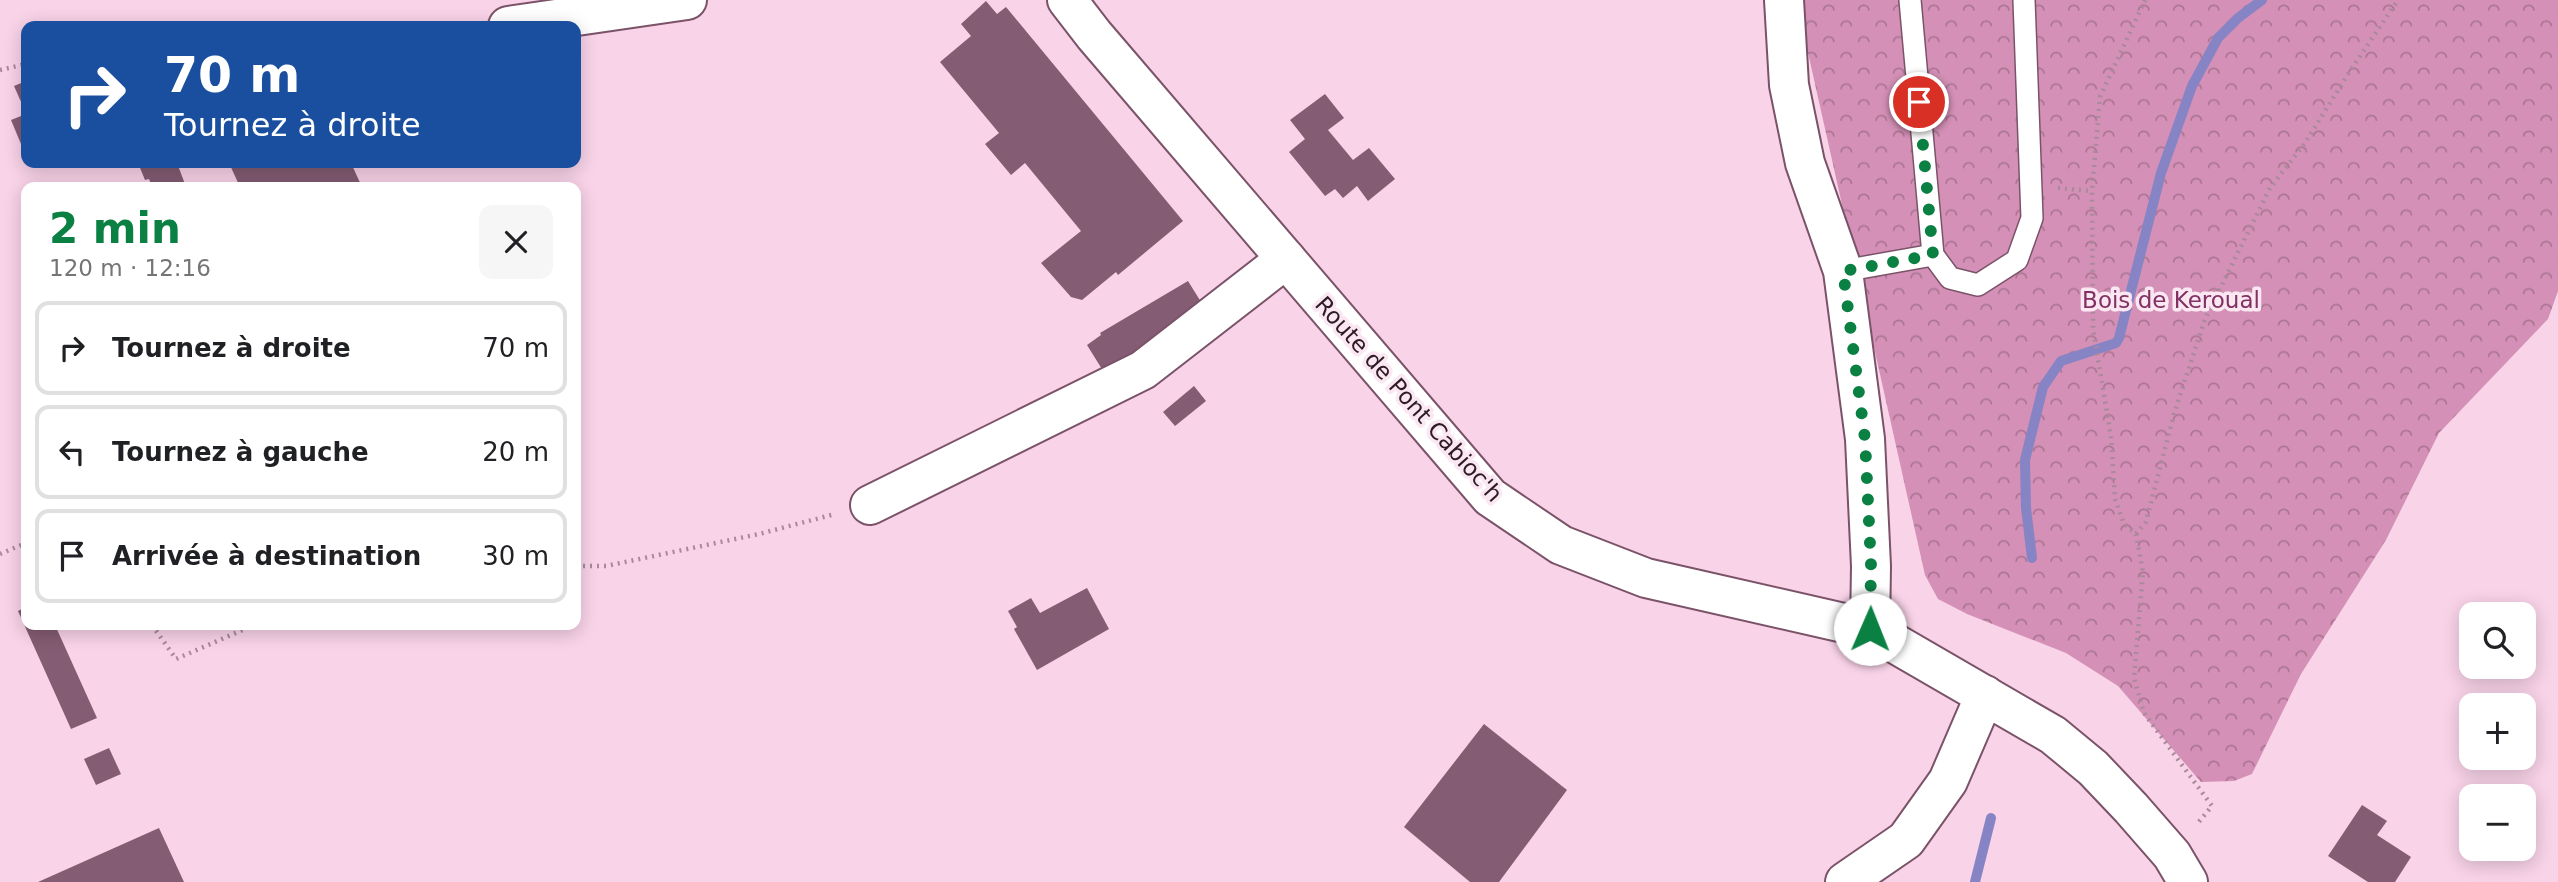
<!DOCTYPE html>
<html lang="fr">
<meta charset="utf-8">
<style>
body{margin:0;font-family:"DejaVu Sans",sans-serif;background:#f6f6f6;color:#202124;height:100vh;display:flex;flex-direction:column;font-size:26px;white-space:nowrap}
*{box-sizing:border-box;margin:0}
p{font-size:23px;color:#757577}
.icon{flex:none;width:38px;height:38px;fill:none;stroke:currentColor;stroke-width:2;stroke-linecap:round;stroke-linejoin:round}
.map{position:relative;flex:1;overflow:hidden}
.side{position:absolute;left:21px;top:182px;width:560px;height:448px;display:flex;flex-direction:column;background:#fff;border-radius:14px;box-shadow:0 4px 18px #0003}
.side>*{flex:none}
.hud{position:absolute;left:21px;top:21px;width:560px;height:147px;border-radius:14px;box-shadow:0 4px 18px #0003;background:#1a4fa0;color:#fff;overflow:hidden}
.buttons{position:absolute;left:2459px;top:602px;display:grid;gap:14px}
.buttons a{display:grid;place-items:center;width:77px;height:77px;border-radius:14px;background:#fff;box-shadow:0 4px 18px #0003;font-size:35px}
.pin{position:absolute;display:grid;place-items:center;width:60px;height:60px;color:#fff;margin:-30px;border:4px solid #fff;border-radius:50%;box-shadow:0 2px 7px #0007}
.me{position:absolute;width:77px;margin:-38px;rotate:1deg;stroke-linejoin:round;filter:drop-shadow(0 0 5px #0008)}
.turn{display:flex;align-items:center;gap:24px;height:147px;padding:0 28px;font-size:32px}
.turn .icon{width:91px;height:91px;stroke-width:2.5}
.turn b{display:block;font-size:49px;line-height:60px}
.round{display:grid;place-items:center;flex:none;width:74px;height:74px;border-radius:14px;background:#f6f6f6}
.headline{display:flex;align-items:center;justify-content:space-between;height:119px;padding:0 28px}
h1{font-size:42px;font-weight:600;line-height:52px;color:#0b8043}
ul{padding:0;list-style:none}
li{display:flex;align-items:center;gap:21px;height:94px;margin:0 14px 10px;padding:0 14px;border:4px solid #e0e0e0;border-radius:14px}
li div{flex:1}
li b{display:block;font-size:26px}
li em{font-style:normal}
.map>svg:first-child{display:block}
.forest{fill:url(#forest-crowns)}
.lines{fill:none;stroke-linecap:round;stroke-linejoin:round}
.stream{stroke:#8684c4;stroke-width:10}
.building{fill:#845c73}
.lane-casing{stroke:#7b5369;stroke-width:24}
.street-casing{stroke:#7b5369;stroke-width:42}
.secondary-casing{stroke:#7b5369;stroke-width:42}
.path{stroke:#a88a9b;stroke-width:4.5;stroke-dasharray:2 5;stroke-linecap:butt}
.lane{stroke:#fff;stroke-width:21}
.street{stroke:#fff;stroke-width:38}
.secondary{stroke:#fff;stroke-width:38}
.route{stroke:#0b8043;stroke-width:12;stroke-dasharray:0 21.6}
.labels{text-anchor:middle;stroke-width:7;stroke-linejoin:round;paint-order:stroke}
.park-label{font-size:23px;fill:#813163;stroke:#fae7f1}
.street-label{font-size:23px;fill:#2c1b24;stroke:#fae7f1}
</style>
<div class="map">
<svg width="2558" height="882" viewBox="0 0 2558 882">
<defs>
<pattern id="forest-crowns" width="20" height="18" patternUnits="userSpaceOnUse" patternTransform="scale(1.75)"><rect width="20" height="18" fill="#d490b6"/><path d="M2 6a3 3 0 1 1 6 0M12 15a3 3 0 1 1 6 0" fill="none" stroke="#ac7594"/></pattern>
</defs>
<rect width="100%" height="100%" fill="#f9d3e8"/>
<path class="forest" d="M1800,0H2558V291L2548,319L2439,433L2386,540L2301,674L2252,774L2234,781L2201,782L2118,686L2066,653L1967,614L1938,599L1925,575L1802,26Z"/>
<g class="lines">
<g class="stream">
<path d="M2032,558L2026,508L2025,460L2043,387L2061,361L2116,343L2119,338L2161,173L2192,86L2218,38L2238,18L2262,0"/>
<path d="M1975,882L1991,818"/>
</g>
</g>
<g class="building">
<path d="M986,1L997,14L1006,7L1183,221L1118,275L1116,272L1082,300L1071,297L1041,263L1081,231L1025,163L1011,175L985,144L999,133L940,62L971,36L961,24Z"/>
<path d="M26,81V113L14,86Z"/>
<path d="M1325,94L1344,118L1328,130L1353,160L1369,148L1395,179L1368,201L1357,186L1343,198L1335,189L1325,196L1289,152L1305,139L1290,120Z"/>
<path d="M26,114V156L11,120Z"/>
<path d="M138,163H177L185,184L177,187H152L149,179L145,180Z"/>
<path d="M229,163H351L362,187H240Z"/>
<path d="M1188,281L1206,310L1105,374L1087,345L1101,335L1100,333Z"/>
<path d="M1194,386L1206,401L1175,426L1163,412Z"/>
<path d="M1087,588L1109,629L1037,670L1014,629L1017,627L1008,611L1031,598L1040,613Z"/>
<path d="M26,607V625H55L97,718L71,729L18,611Z"/>
<path d="M1484,724L1567,790L1499,882H1470L1404,827Z"/>
<path d="M109,748L121,774L96,785L84,759Z"/>
<path d="M2362,805L2387,821L2377,835L2411,857L2395,882H2368L2328,856Z"/>
<path d="M159,828L184,882H38Z"/>
</g>
<g class="lines">
<defs>
<g id="lane">
<path d="M1910,0L1933,255L1950,278L1978,285L2017,260L2032,218L2024,0"/>
<path d="M1843,271L1933,255"/>
</g>
<g id="street">
<path d="M508,26L687,0"/>
<path d="M870,505L1143,370L1286,259"/>
<path d="M1845,882L1906,840L1948,781L1985,695"/>
</g>
<g id="secondary">
<path d="M1067,0L1094,35L1490,497L1561,545L1646,578L1870,629L2053,735L2093,768L2131,808L2172,855L2188,882"/>
<path d="M1784,0L1789,85L1805,163L1843,271L1865,439L1871,566L1870,629"/>
</g>
</defs>
<use href="#lane" class="lane-casing"/>
<use href="#street" class="street-casing"/>
<use href="#secondary" class="secondary-casing"/>
<g class="path">
<path d="M2145,0L2100,97L2092,191L2093,329L2111,437L2115,499L2124,524L2136,534L2143,572L2134,678L2144,713L2212,806L2197,824"/>
<path d="M0,70L26,64"/>
<path d="M2058,188L2092,191"/>
<path d="M2136,534L2146,522L2174,414L2205,319L2270,188L2305,143L2350,71L2398,0"/>
<path d="M0,554L26,543"/>
<path d="M576,566H606L759,534L835,514"/>
<path d="M152,625L176,659L254,625"/>
</g>
<use href="#lane" class="lane"/>
<use href="#street" class="street"/>
<use href="#secondary" class="secondary"/>
</g>
<g class="lines">
<path class="route" d="M1870,629L1871,565L1865,439L1843,271L1933,255L1919,102"/>
</g>
<g class="labels">
<g class="park-label">
<text x="2171" y="308">Bois de Keroual</text>
</g>
<g class="street-label">
<text transform="translate(1409 399) rotate(48)" y="8">Route de Pont Cabioc'h</text>
</g>
</g>
</svg>
<div class="buttons">
<a><svg class="icon" aria-label="search" viewBox="0 0 24 24"><circle cx="10" cy="10" r="6"/><path d="M15 15l6 6"/></svg></a>
<a>+</a>
<a>−</a>
</div>
<div class="pin" style="left:1919px;top:102px;background:#d93025"><svg class="icon" aria-label="arrive" viewBox="0 0 24 24"><path d="M6 21V4h12l-3 4 3 4H6"/></svg></div>
<svg class="me" style="left:1870px;top:629px" viewBox="-20 -20 40 40"><circle r="19" fill="#fff"/><path d="M0-13L10 11 0 6-10 11z" fill="#0b8043"/></svg>
<div class="hud">
<div class="turn"><svg class="icon" aria-label="right" viewBox="0 0 24 24"><path d="M7 20v-9h11M14 6l5 5-5 5"/></svg><div><b>70 m</b>Tournez à droite</div></div>
</div>
<section class="side">
<div class="headline"><div><h1>2 min</h1><p>120 m · 12:16</p></div><a class="round"><svg class="icon" aria-label="close" viewBox="0 0 24 24"><path d="M6 6l12 12M18 6L6 18"/></svg></a></div>
<ul>
<li><svg class="icon" aria-label="right" viewBox="0 0 24 24"><path d="M7 20v-9h11M14 6l5 5-5 5"/></svg><div><b>Tournez à droite</b></div><em>70 m</em></li>
<li><svg class="icon" aria-label="left" viewBox="0 0 24 24"><path d="M17 20v-9H6M10 6l-5 5 5 5"/></svg><div><b>Tournez à gauche</b></div><em>20 m</em></li>
<li><svg class="icon" aria-label="arrive" viewBox="0 0 24 24"><path d="M6 21V4h12l-3 4 3 4H6"/></svg><div><b>Arrivée à destination</b></div><em>30 m</em></li>
</ul>
</section>
</div>
